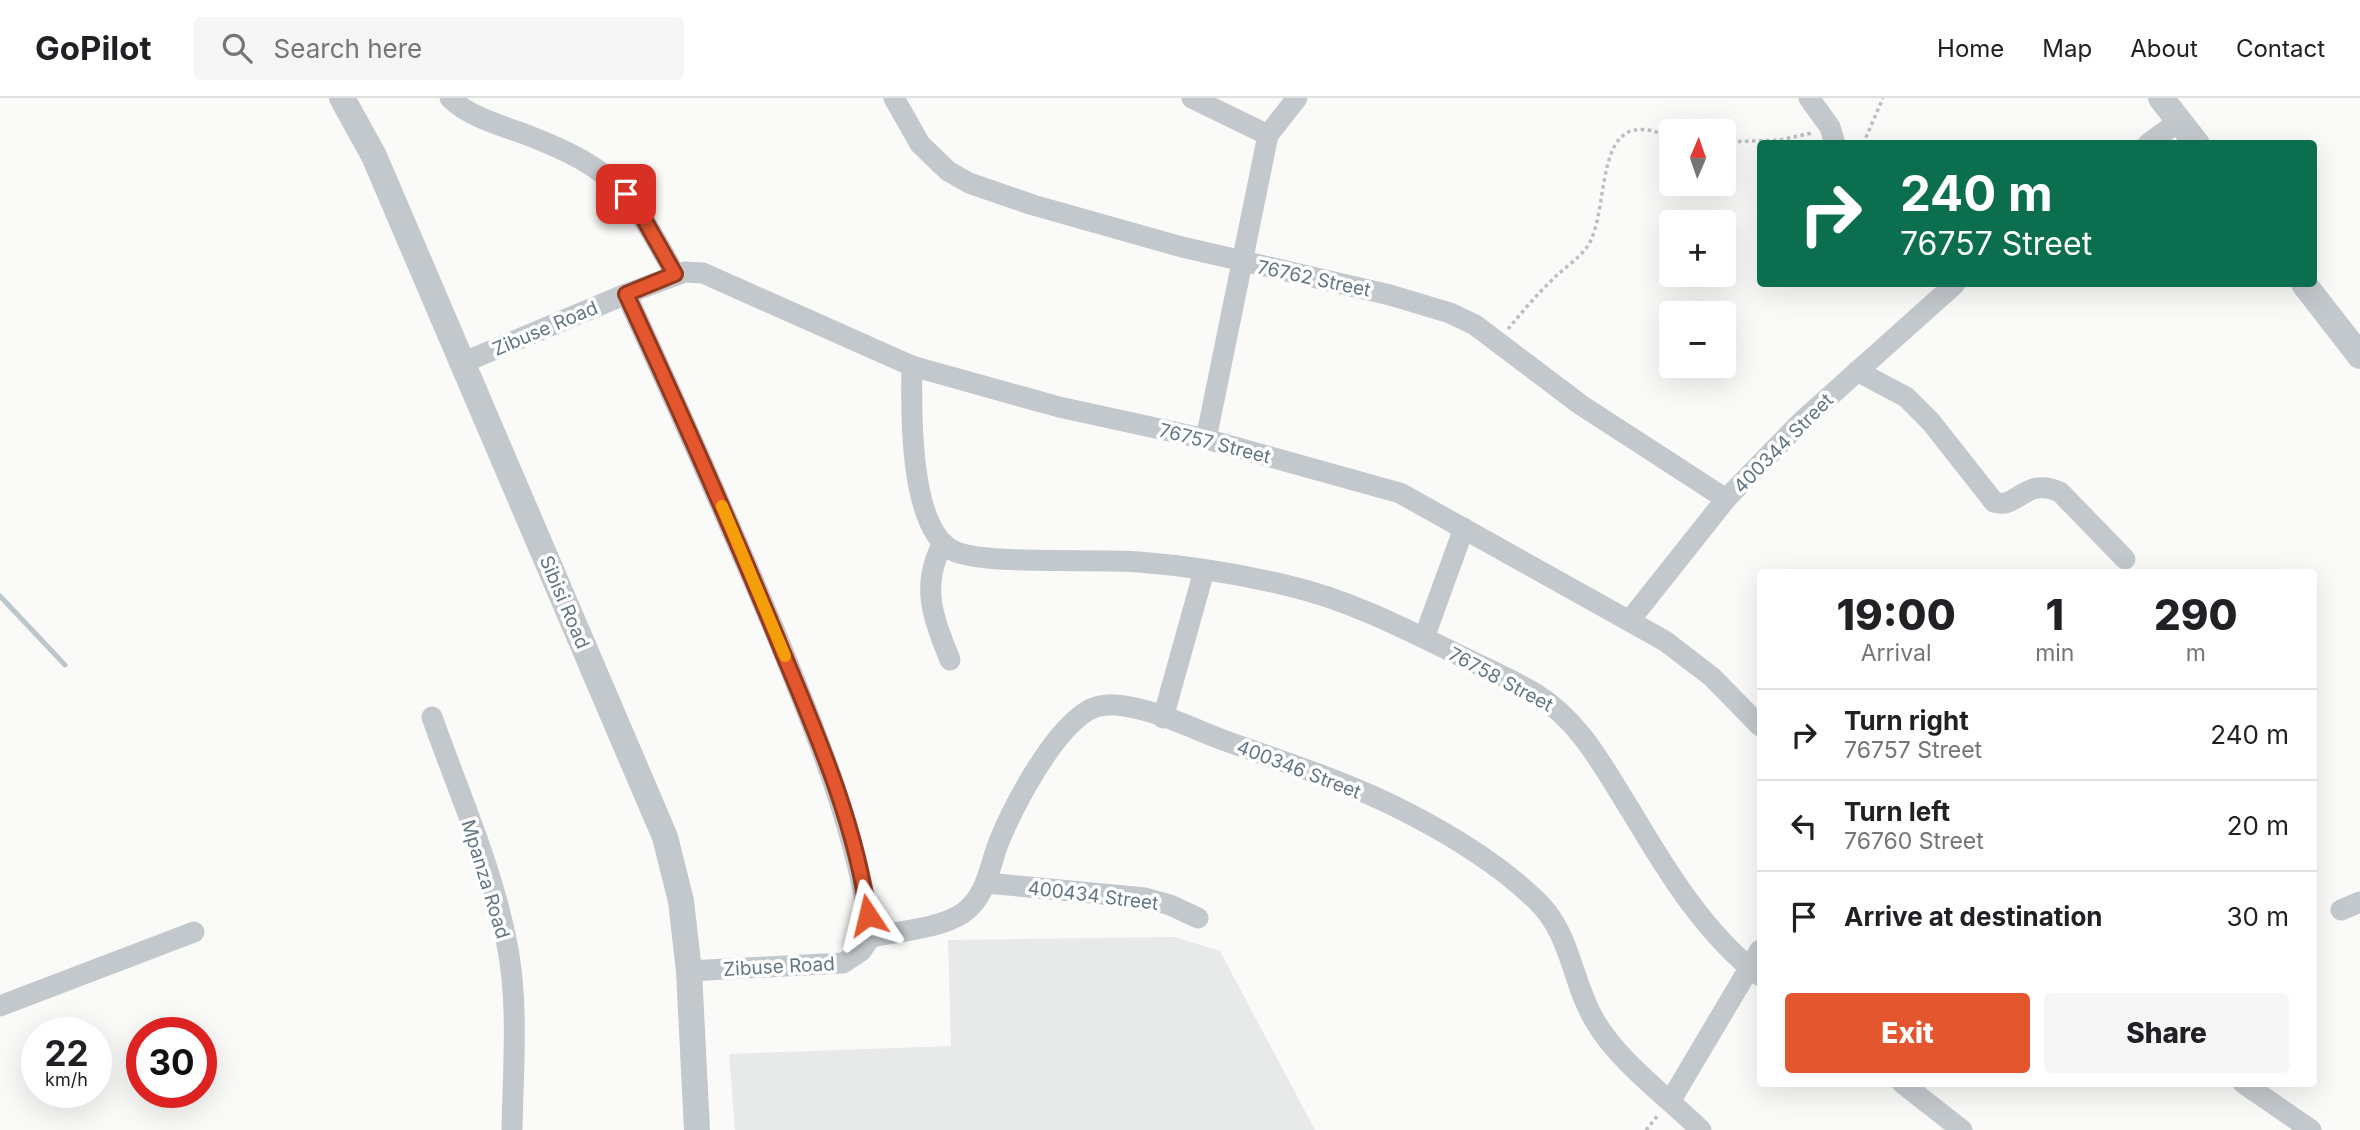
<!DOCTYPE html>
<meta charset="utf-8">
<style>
body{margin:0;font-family:Inter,sans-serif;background:#f6f6f6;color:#202124;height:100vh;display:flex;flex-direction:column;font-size:26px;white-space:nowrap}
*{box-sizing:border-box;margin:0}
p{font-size:23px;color:#757577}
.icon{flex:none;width:38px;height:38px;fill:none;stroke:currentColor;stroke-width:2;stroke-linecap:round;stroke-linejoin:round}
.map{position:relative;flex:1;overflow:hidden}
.sheet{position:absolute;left:1757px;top:471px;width:560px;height:518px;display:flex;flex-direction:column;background:#fff;border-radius:7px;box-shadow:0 7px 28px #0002}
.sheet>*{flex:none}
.hud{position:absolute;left:1757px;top:42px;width:560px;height:147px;border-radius:7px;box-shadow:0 7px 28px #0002;background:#0b6e4f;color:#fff;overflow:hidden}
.needle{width:46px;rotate:2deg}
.buttons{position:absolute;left:1659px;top:21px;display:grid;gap:14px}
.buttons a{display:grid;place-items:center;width:77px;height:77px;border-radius:7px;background:#fff;box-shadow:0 7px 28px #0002;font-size:35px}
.speed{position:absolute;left:21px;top:919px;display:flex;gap:14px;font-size:35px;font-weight:700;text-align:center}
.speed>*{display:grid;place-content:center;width:91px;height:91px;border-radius:50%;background:#fff;box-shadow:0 7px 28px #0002;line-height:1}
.speed small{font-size:18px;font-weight:400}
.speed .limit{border:10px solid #d22;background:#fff;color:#111}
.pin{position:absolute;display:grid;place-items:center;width:60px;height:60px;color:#fff;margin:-30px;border-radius:14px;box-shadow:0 4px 10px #0006}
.me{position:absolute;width:77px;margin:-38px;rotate:350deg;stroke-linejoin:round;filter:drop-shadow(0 0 5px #0008)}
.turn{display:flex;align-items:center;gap:24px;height:147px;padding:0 28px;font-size:32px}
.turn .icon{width:91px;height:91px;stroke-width:2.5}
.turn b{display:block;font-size:49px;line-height:60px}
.eta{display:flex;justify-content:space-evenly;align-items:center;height:119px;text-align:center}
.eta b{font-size:42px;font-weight:800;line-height:49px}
.action{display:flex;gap:14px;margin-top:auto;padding:14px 28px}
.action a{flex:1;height:80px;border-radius:7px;background:#e4572e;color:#fff;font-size:28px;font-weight:800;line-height:80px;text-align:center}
.action a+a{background:#f6f6f6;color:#202124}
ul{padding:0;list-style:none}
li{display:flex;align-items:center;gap:21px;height:91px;padding:0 28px;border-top:2px solid #e0e0e0}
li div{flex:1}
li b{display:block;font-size:26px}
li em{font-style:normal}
header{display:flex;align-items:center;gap:42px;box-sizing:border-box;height:98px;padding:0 35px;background:#fff;border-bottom:2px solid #e0e0e0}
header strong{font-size:33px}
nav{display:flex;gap:38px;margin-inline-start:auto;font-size:24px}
.search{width:490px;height:63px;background:#f6f6f6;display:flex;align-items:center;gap:18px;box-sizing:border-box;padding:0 24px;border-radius:7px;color:#757577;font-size:26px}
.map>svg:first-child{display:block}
.built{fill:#e8e9e9}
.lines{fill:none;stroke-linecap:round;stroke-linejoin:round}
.stream{stroke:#bbc7cb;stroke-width:5}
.path{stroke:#bbbfc2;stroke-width:3.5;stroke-dasharray:3.5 3.5;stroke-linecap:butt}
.minor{stroke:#c3c8cc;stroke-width:21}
.tertiary{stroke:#c3c8cc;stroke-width:26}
.route-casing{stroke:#94391e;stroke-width:18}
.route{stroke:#e4572e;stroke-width:12}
.slow{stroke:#f59e0b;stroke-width:12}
.labels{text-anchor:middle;stroke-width:7;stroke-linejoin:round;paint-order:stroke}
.street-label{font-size:19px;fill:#657683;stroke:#fff}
</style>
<header>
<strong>GoPilot</strong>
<div class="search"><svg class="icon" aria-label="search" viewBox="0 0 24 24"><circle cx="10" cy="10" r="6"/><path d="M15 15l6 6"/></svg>Search here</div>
<nav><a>Home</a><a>Map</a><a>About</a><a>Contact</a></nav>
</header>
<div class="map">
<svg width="2360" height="1032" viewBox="0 0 2360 1032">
<rect width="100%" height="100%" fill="#fafaf8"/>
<path class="built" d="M1175,839L1220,853L1315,1032H735L729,956L951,948L948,842Z"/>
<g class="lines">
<path class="stream" d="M0,498L65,567"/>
<g class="path">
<path d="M1724,44L1780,42L1812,35"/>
<path d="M1863,46L1883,0"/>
<path d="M1508,231C1523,213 1539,194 1556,178C1566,169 1579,160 1587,149C1613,111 1589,0 1671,40"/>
<path d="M1646,1032L1658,1017"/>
</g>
<g class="minor">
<path d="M450,0C469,19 503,28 527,37C618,72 630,95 675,176"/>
<path d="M894,0L920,46L948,73L969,85L1033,107L1182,149L1390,197L1450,215L1475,227L1581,307L1726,401"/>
<path d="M1192,0L1268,37"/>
<path d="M1809,0L1830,29L1835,46"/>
<path d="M2148,46L2179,23"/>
<path d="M626,196L685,174L703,175L912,268L1059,309L1206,341L1400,395L1665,543L1712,579L1760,628"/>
<path d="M462,265L626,196C678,309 728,422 776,536C816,634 857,733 871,839L861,853L843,865L689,873"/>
<path d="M912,268C911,311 909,428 952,452C981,468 1098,460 1139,464C1189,468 1240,476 1289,488C1350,502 1407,532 1463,559C1487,571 1513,582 1536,596C1580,623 1604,670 1631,713C1666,772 1705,836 1760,878"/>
<path d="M1857,273L1906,299L1931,324L1994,404C2018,412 2024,378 2060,394L2125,461"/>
<path d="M1206,341L1268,37L1297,0"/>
<path d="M943,445C920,488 933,519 950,562"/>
<path d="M1630,522L1726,401L1802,323L1955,186"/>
<path d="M1424,540L1464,430"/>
<path d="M432,619C458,693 492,768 507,846C519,906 513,971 512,1032"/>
<path d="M1163,620L1204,473"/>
<path d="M986,785L1145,800L1170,807L1198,820"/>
<path d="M2341,812L2360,804"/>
<path d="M871,839C899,833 939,831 963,815C988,797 989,767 1000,741C1016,703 1051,638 1084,615C1094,608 1104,606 1116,607C1152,610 1189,629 1223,642C1284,664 1348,684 1406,714C1451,737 1501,768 1537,803C1572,837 1571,883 1595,923C1618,963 1667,999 1701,1032"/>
<path d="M0,908L194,834"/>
<path d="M1902,985L1962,1032"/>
<path d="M2243,985L2311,1032"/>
<path d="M1671,1002L1760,852"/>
</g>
<g class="tertiary">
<path d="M342,0L374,58L665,739L681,803L689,873L697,1032"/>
<path d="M2161,0L2197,46"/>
<path d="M2304,186L2360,258"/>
</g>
</g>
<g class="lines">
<defs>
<path id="route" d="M626,96L637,109L675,176L626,196C681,315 734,434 783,555C818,639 856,727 868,817"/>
</defs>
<use href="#route" class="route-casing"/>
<use href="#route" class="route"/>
<path class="slow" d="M722,408L785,558"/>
</g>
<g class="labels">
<g class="street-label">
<text transform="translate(1314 180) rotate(12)" y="7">76762 Street</text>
<text transform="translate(545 230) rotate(-23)" y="7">Zibuse Road</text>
<text transform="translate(1215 345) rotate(14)" y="7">76757 Street</text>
<text transform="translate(1783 345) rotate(-45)" y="7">400344 Street</text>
<text transform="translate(565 504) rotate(67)" y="7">Sibisi Road</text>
<text transform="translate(1501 581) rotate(28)" y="7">76758 Street</text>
<text transform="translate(1299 671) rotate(21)" y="7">400346 Street</text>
<text transform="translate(486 781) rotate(73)" y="7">Mpanza Road</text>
<text transform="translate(1093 797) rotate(7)" y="7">400434 Street</text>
<text transform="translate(779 868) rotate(-3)" y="7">Zibuse Road</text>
</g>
</g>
</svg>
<div class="buttons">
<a><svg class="needle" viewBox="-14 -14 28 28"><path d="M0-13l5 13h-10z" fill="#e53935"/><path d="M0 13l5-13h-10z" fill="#757577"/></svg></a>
<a>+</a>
<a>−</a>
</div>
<div class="speed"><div>22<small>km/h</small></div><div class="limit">30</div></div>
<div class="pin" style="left:626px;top:96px;background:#d93025"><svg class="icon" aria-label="arrive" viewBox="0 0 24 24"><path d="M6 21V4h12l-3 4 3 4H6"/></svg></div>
<svg class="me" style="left:868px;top:817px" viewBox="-20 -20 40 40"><path d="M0-17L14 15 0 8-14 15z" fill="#e4572e" stroke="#fff" stroke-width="4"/></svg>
<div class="hud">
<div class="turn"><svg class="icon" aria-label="right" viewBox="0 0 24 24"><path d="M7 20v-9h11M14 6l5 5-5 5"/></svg><div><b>240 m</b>76757 Street</div></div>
</div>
<section class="sheet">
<div class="eta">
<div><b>19:00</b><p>Arrival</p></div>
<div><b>1</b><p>min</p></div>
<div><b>290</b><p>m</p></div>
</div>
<ul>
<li><svg class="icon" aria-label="right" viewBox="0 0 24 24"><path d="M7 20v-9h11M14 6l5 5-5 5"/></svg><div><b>Turn right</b><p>76757 Street</p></div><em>240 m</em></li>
<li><svg class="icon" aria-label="left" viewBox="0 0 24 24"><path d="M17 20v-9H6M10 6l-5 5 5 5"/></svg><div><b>Turn left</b><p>76760 Street</p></div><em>20 m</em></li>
<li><svg class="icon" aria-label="arrive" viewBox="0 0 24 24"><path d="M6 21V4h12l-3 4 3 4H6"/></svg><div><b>Arrive at destination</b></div><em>30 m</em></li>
</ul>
<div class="action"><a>Exit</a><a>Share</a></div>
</section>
</div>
